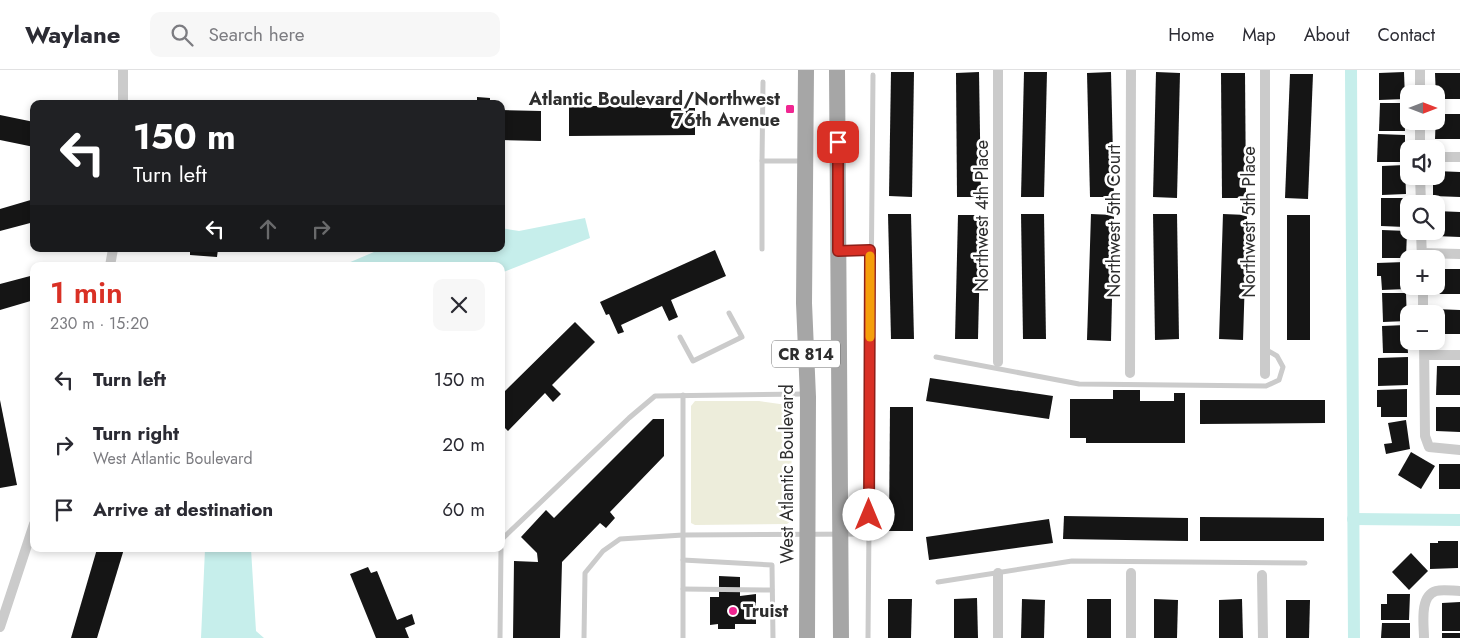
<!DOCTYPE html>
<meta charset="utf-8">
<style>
body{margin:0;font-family:Jost,sans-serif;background:#f7f7f7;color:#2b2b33;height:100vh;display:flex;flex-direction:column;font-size:19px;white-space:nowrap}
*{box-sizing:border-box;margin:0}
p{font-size:16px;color:#7c7c81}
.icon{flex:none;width:28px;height:28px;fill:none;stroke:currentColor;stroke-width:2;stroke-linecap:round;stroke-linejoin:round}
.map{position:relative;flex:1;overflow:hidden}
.details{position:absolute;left:30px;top:192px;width:475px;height:290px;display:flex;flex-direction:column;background:#fff;border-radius:10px;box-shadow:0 2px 8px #0003}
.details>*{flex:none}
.banner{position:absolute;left:30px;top:30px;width:475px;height:152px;border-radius:10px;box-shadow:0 2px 8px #0003;background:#202124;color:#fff;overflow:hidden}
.needle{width:32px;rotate:90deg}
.buttons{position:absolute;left:1400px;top:15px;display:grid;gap:10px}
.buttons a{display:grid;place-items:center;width:45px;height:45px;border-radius:10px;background:#fff;box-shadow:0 2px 8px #0003;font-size:25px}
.pin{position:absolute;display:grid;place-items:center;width:42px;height:42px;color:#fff;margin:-21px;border-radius:10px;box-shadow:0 2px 8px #0006}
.me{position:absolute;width:55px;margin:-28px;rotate:0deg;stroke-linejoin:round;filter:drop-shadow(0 0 4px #0008)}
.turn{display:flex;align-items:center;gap:18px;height:105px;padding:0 20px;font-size:22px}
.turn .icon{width:65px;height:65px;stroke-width:2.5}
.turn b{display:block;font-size:35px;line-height:42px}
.lanes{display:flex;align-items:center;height:48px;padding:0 20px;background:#0003;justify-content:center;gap:25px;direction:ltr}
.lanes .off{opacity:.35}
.round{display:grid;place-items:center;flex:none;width:52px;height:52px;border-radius:10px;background:#f7f7f7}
.headline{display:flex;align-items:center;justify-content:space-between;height:85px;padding:0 20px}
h1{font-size:30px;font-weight:600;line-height:38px;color:#d93025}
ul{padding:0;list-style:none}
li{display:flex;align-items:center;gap:15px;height:65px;padding:0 20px}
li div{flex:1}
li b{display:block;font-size:19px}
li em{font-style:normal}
header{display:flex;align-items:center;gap:30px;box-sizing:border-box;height:70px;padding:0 25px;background:#fff;border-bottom:1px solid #e1e1e2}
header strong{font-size:24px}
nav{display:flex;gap:28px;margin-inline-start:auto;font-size:18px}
.search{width:350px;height:45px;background:#f7f7f7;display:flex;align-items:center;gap:12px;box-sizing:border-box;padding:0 18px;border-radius:10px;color:#7c7c81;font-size:19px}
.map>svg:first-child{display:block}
.green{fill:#ededdb}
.water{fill:#c6eeeb}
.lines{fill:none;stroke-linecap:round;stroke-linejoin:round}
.canal{stroke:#c6eeeb;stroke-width:12}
.building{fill:#151515}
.lane{stroke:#cbcbcb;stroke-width:5}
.street{stroke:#cbcbcb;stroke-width:10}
.primary{stroke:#a6a6a6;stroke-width:16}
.route-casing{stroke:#8d1f18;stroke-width:12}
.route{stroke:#d93025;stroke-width:9}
.slow{stroke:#f59e0b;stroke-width:9}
.poi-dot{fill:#f02691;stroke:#fff;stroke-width:2}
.labels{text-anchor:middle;stroke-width:5;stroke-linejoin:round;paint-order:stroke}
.shield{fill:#fff;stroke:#6d6d6d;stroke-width:1}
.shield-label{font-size:16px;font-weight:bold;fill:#2e2e2e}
.poi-label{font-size:18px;font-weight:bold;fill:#2e2e2e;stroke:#fff;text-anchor:end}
.street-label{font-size:18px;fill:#2e2e2e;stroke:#fff}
</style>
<header>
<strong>Waylane</strong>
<div class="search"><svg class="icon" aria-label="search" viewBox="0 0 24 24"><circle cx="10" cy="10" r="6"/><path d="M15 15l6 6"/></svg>Search here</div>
<nav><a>Home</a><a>Map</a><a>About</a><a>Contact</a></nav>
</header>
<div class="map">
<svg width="1460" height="568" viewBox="0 0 1460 568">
<rect width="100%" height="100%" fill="#fff"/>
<path class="green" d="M695,331H759L787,335L792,341L791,451L787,454L695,455L691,453V336Z"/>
<g class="water">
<path d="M585,148L590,168L501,203V196H341L381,179H501V158L519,161Z"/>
<path d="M205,479H251L256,561L264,568H201Z"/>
</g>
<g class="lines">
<g class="canal">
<path d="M1351,0L1354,568"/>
<path d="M1353,449L1460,450"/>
</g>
</g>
<g class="building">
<path d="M891,2H914L912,127L889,126Z"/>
<path d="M979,2L981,127H957L956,3Z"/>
<path d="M1024,2H1047L1044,127H1021Z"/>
<path d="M1111,2L1114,127H1090L1087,3Z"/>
<path d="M1156,2L1180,3L1177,128L1153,127Z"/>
<path d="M1404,2L1405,29L1379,30V3Z"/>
<path d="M1221,3H1245L1246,128H1222Z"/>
<path d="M1435,3H1460V29H1436Z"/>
<path d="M1290,4H1313L1308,129L1285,128Z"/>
<path d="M629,24H642V38H695V65L569,66V36H629Z"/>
<path d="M477,27L490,28V34H477Z"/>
<path d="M1380,33H1404L1405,61H1379Z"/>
<path d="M501,40L541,41V71L501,70Z"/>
<path d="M1436,44H1460V69H1435Z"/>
<path d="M0,45L34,52V77L0,70Z"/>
<path d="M1378,64L1405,65V92H1377Z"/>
<path d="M1405,95L1406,124L1382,125V96Z"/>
<path d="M1436,101L1460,102V127L1433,126V106H1436Z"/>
<path d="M1381,128H1405V157L1381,156Z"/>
<path d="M34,129V152L0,161V139Z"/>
<path d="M1436,141L1460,142V167L1435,166Z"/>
<path d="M888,144H911L914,269H891Z"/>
<path d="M1021,144H1044L1046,269H1023Z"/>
<path d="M1091,144L1114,145L1111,271L1087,270Z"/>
<path d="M1153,144H1177L1179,269L1155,270Z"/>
<path d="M1223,144L1247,145L1243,270L1219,269Z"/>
<path d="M958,145H981L978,269H955Z"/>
<rect x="1287" y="145" width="23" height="125"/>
<path d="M1382,160L1407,161L1406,188H1382Z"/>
<path d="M190,179H218L217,187L190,185Z"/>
<path d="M715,180L726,206L671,230L678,247L669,251L662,236L621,255L624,262L618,264L609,244L606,245L600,232Z"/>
<path d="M1405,192L1407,219L1382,220L1381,206H1377V193Z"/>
<path d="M1436,199H1460V224H1434Z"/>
<path d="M34,205V230L0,240V214Z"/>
<path d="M1382,223H1406L1407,251L1383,252Z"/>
<path d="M1435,239L1460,240V264H1436Z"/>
<path d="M575,252L595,272L552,315L561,324L553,332L545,323L508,361L501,354V325Z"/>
<path d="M1406,255L1408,283H1383L1382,256Z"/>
<path d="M1408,287V315L1378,316V288Z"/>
<path d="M1437,296H1460V325H1436Z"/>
<path d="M930,308L1053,326L1049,349L926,331Z"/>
<path d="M1407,319V347H1381V337H1377V320Z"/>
<path d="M1113,320H1140V331H1174V323H1185V373H1086V368H1070V329H1113Z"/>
<path d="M0,330L17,415L0,418Z"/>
<path d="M1200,330H1325V353L1200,354Z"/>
<path d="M890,337H913V461H889Z"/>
<path d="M1436,337H1460V362L1436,361Z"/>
<path d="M653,349H664V386L610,442L615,448L606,458L600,453L562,492L560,568H513L514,491L538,492L537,483L521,467L546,440L554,448Z"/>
<path d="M1406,350L1410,379L1386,384L1384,374L1392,373L1388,353Z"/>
<path d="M1411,382L1435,396L1421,419L1398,405Z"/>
<rect x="1439" y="394" width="21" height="25"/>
<path d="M1064,446L1188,448V471L1063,469Z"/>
<path d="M1200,447L1324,448V471H1200Z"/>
<path d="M1049,449L1053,473L929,490L926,467Z"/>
<path d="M1438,471H1458V498L1430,499V473H1438Z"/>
<path d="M97,479H124L97,568H71Z"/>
<path d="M1411,483L1428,501L1409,520L1392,502Z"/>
<path d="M368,497L371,503L377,501L397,550L412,544L415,554L405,558L409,568H376L350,504Z"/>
<path d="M719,506L740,507V526L756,524V554H735V559H718V554L710,555V527H719Z"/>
<path d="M1387,524H1410L1409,550H1381V534H1387Z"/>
<path d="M977,528L978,568H954V529Z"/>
<path d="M888,529H912L911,568H888Z"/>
<path d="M1022,529L1045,530L1044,568H1021Z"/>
<rect x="1087" y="529" width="24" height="39"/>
<path d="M1154,529L1178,530L1177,568H1154Z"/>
<path d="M1242,529L1243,568H1219V530Z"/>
<path d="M1286,530H1310L1309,568H1286Z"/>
<path d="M1460,532V561H1442V533Z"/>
<path d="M1382,553H1410V568H1381Z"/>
<rect x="1442" y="563" width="18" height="5"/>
</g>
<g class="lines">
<g class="lane">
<path d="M763,12L762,91H802"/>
<path d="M762,179V91"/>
<path d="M841,181L870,180"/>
<path d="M680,267L693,291L742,267L729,243"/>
<path d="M936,287L1079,314L1266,316L1279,310L1283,297L1277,286L1265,279"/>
<path d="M501,470L629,348L655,326L805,324"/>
<path d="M683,490L772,495L773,568"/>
<path d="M938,512L1072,491L1305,493"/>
<path d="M683,519L772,520"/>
<path d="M500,568L501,479"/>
<path d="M584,568L585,503L603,481L620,469L683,465L869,464"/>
<path d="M683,568V325"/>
<path d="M868,568L873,5"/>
</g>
<g class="street">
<path d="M998,0V292"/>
<path d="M1265,0V304"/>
<path d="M1420,0V24"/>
<path d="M123,34V0"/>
<path d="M1420,51V79"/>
<path d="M1436,87H1460"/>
<path d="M1420,106L1421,134"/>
<path d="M1421,161L1422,189"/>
<path d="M1421,183L1460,184"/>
<path d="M110,196L113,179"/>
<path d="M1423,216V244"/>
<path d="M1424,271L1425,366L1429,377L1460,380"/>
<path d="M1425,285H1460"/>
<path d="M1130,303L1131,0"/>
<path d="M998,503V568"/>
<path d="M1262,505L1263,568"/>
<path d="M0,557L34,454"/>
<path d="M1131,568V503"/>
<path d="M1424,568C1424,555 1419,526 1436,521C1443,519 1453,521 1460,521"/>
</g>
<g class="primary">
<path d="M806,0L804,233L808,327L807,568"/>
<path d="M837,0L841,568"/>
</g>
</g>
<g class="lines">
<defs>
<path id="route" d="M838,72V181L870,180L869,445"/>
</defs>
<use href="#route" class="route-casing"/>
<use href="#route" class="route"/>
<path class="slow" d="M870,267V186"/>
</g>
<g class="poi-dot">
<rect x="785" y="34" width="10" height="10" rx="2.5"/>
<circle cx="733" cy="541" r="5"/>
</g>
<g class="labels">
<rect class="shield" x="772" y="270.5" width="68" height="27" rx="4"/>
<g class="shield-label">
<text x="806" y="290">CR 814</text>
</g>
<g class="poi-label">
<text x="780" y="35">Atlantic Boulevard/Northwest<tspan x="780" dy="21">76th Avenue</tspan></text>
<text x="743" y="547" text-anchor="start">Truist</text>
</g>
<g class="street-label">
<text transform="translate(982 146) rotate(-90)" y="6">Northwest 4th Place</text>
<text transform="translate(1114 151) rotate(-90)" y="6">Northwest 5th Court</text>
<text transform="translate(1249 152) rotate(-90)" y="6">Northwest 5th Place</text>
<text transform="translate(787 404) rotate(-90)" y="6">West Atlantic Boulevard</text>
</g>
</g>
</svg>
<div class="buttons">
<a><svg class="needle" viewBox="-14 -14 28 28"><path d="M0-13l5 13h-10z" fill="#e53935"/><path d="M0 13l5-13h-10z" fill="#7c7c81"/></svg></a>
<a><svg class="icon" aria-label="sound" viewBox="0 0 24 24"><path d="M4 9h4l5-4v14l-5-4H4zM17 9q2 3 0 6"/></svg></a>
<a><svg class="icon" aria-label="search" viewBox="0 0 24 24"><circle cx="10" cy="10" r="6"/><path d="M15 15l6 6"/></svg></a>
<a>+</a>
<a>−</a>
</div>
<div class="pin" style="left:838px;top:72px;background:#d93025"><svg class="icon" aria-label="arrive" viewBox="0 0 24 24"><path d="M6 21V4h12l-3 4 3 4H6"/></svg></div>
<svg class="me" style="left:869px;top:445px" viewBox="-20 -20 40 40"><circle r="19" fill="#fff"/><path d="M0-13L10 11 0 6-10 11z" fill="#d93025"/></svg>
<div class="banner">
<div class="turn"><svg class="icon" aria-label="left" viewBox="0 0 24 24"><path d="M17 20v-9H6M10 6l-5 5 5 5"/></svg><div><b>150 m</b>Turn left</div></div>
<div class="lanes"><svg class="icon" aria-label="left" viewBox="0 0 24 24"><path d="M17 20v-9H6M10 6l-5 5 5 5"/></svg><svg class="icon off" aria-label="ahead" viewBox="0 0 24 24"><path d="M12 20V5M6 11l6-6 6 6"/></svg><svg class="icon off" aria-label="right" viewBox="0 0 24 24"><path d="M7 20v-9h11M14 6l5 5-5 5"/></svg></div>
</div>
<section class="details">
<div class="headline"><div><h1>1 min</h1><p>230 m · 15:20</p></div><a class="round"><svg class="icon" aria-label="close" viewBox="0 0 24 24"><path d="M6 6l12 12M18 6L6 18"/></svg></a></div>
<ul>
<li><svg class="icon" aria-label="left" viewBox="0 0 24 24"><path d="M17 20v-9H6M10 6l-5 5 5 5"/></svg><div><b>Turn left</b></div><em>150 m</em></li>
<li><svg class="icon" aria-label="right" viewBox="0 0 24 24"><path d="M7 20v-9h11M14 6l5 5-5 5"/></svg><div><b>Turn right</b><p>West Atlantic Boulevard</p></div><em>20 m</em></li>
<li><svg class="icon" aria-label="arrive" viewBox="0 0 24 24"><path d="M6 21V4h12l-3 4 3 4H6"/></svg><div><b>Arrive at destination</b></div><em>60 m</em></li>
</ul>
</section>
</div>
